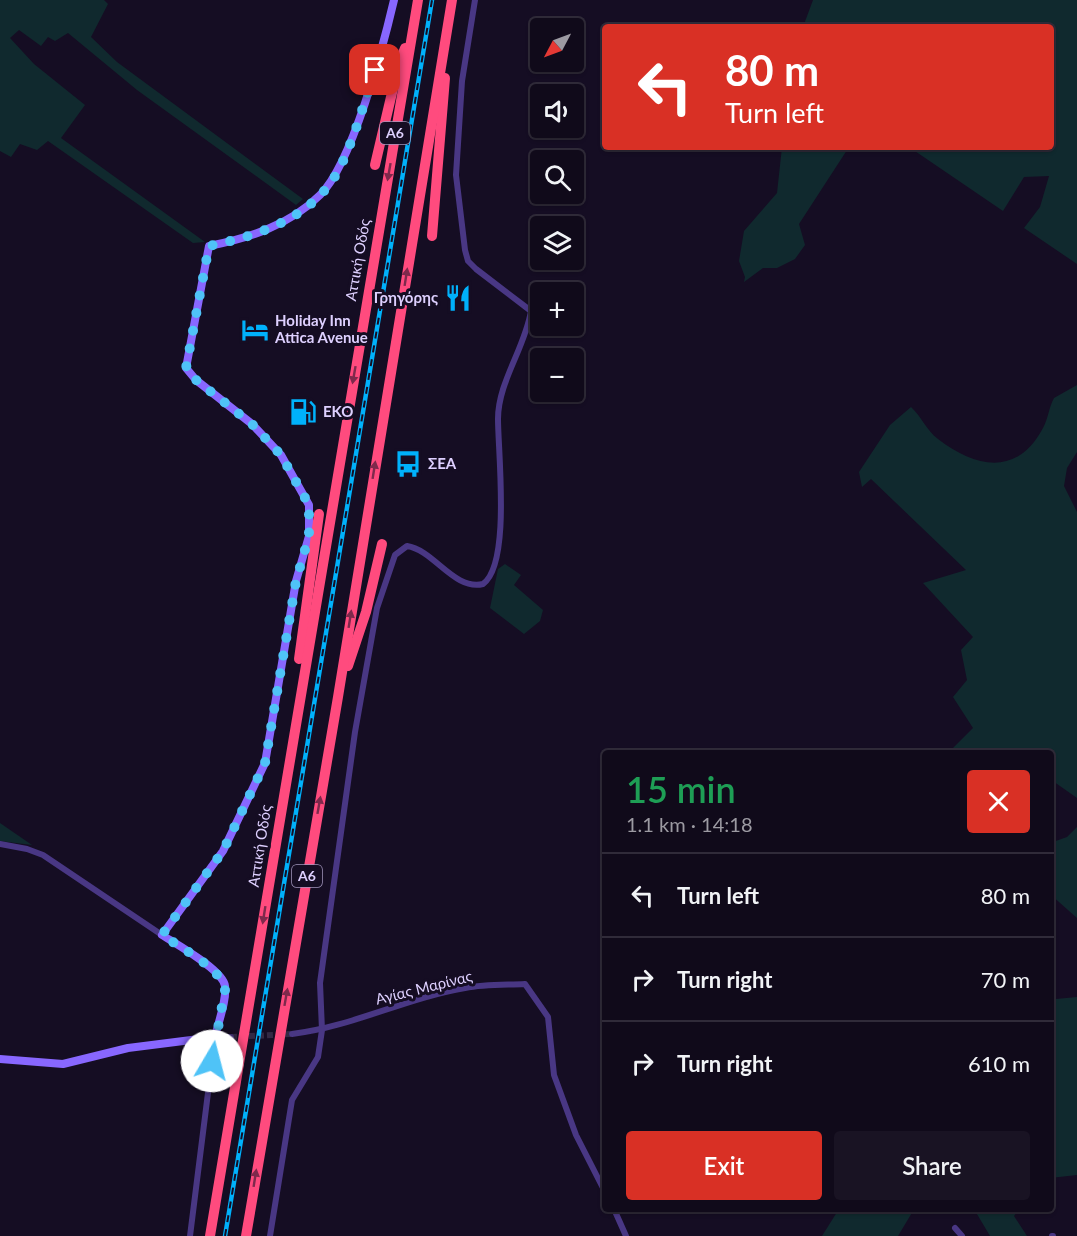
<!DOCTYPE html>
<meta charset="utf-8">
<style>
body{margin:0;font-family:Lato,sans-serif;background:#191323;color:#f1f3f6;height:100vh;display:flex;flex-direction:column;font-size:22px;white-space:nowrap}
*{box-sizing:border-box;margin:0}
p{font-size:20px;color:#9c9aa2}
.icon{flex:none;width:33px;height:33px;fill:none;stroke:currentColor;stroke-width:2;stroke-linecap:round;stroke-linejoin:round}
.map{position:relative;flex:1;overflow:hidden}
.panel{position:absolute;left:602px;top:750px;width:452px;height:462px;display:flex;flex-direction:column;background:#100a1a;border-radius:6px;box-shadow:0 2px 4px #0004,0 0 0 2px #302b39}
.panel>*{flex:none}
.top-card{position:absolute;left:602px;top:24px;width:452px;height:126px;border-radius:6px;box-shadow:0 2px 4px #0004,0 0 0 2px #302b39;background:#d93025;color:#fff;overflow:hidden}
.needle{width:39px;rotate:229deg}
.fabs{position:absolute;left:530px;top:18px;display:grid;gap:12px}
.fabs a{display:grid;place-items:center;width:54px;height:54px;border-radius:6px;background:#100a1a;box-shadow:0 2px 4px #0004,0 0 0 2px #302b39;font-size:30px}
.pin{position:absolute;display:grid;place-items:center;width:51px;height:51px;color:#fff;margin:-26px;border-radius:12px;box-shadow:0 3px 9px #0006}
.me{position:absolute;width:66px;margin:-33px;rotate:8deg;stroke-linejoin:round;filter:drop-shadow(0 0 4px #0008)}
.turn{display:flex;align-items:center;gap:21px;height:126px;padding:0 24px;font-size:27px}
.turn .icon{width:78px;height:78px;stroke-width:2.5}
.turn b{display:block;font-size:42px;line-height:51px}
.round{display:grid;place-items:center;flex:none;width:63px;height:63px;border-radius:6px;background:#191323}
.head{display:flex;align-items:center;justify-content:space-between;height:102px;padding:0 24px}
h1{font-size:36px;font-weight:600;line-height:45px;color:#1e9e55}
.button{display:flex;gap:12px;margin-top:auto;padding:12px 24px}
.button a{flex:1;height:69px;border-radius:6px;background:#d93025;color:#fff;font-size:24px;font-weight:600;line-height:69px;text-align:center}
.button a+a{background:#191323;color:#f1f3f6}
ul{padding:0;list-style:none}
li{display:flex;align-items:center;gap:18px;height:84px;padding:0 24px;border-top:2px solid #302b39}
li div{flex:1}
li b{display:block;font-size:22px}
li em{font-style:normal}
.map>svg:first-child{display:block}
.green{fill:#10292e}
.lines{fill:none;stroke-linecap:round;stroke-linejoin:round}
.street-tunnel{stroke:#332a44;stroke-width:6;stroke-dasharray:6 3;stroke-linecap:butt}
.street{stroke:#493784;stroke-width:6}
.secondary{stroke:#8867ff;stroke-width:8}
.highway{stroke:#ff4b7e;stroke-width:10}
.rail-casing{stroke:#00b1fb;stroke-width:4.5}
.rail{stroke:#150d23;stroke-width:2;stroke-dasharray:7;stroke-linecap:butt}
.oneway{fill:#7e294c}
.route{stroke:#4fc3f7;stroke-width:10;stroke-dasharray:0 18}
.labels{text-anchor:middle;stroke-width:6;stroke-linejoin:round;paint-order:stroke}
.shield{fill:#150d23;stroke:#a296bd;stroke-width:1.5}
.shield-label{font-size:14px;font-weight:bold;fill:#ded0ff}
.street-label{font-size:15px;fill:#ded0ff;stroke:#150d23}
.poi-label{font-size:15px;font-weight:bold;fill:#ded0ff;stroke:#150d23;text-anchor:start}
</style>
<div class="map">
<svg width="1077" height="1236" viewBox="0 0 1077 1236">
<rect width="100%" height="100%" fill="#150d23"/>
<g class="green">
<path d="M0,0H104L108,4L91,37L117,62L303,199L296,205L137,90L68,33L55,41L48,37L41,46L19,30L10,38L34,64L85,105L61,138L205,242L193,243L48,141L37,150L20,144L11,157L0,151Z"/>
<path d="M813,0H1077V264L1024,228L1040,207L1049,176L1024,177L1003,211L909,147H1050V27H803Z"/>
<path d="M782,147H849L799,224L805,245L795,259L777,268H763L744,282L745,277L739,261L744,231L777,193Z"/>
<path d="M1077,385V452L1067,468L1064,486L1077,512V798L1050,779V753H948L973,728L953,697L967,680L961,650L973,637L923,583L966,570L871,479L862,487L859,472L890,425L911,407C922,417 926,430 938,439C976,468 1017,477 1043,428C1048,419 1049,407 1054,398Z"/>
<path d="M505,564L521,575L514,585L543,610L540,621L524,634L490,608L498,569Z"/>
<path d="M0,823L32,845L0,841Z"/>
<path d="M1077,827V918L1050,894V843L1067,837Z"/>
<path d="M1050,995L1056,999L1077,997V1175L1050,1178Z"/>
<path d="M839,1209H911L913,1211L898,1236H822Z"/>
<path d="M974,1209H1019L1014,1216L1027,1236H990Z"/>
</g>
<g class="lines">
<path class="street-tunnel" d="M231,1037L292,1034"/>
<g class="street">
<path d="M0,844L27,849L43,855L162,935"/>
<path d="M292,1034C351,1027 406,998 465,988C485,984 506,985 525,984L548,1017L554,1075L576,1135L604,1190"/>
<path d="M614,1209L626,1236"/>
<path d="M955,1228L962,1236"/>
<path d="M190,1236L215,1037H231"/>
<path d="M270,1236L292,1100L318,1057L322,1030L320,983L355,732L377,608L395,555L407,546C434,550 454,591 483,584C511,564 498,453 498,419C498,382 525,348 531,311L476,269L468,261L465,250L456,175L462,81L475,0"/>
<path d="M1052,1236H1053"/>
</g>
<path class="secondary" d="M0,1059L63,1064L128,1048L215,1037C218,1023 227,1000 225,986C223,970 176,944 162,935L223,851L265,763L296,581L309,536V505L281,455L252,424L196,380L186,368L209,246C249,238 290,225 320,195C352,164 383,47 394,0"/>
<g class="highway">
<path d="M375,165L399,63L405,48"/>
<path d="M432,236L445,78"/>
<path d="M299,659L319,514"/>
<path d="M348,666L366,612L382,544"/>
<path d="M210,1236L418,0"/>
<path d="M246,1236L338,697L452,0"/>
</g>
<defs>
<path id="rail" d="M225,1236L432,0"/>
</defs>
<use href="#rail" class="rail-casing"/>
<use href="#rail" class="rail"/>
</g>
<defs><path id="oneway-solid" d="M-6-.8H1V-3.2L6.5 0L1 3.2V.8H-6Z" transform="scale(1.5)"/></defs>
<g class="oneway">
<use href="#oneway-solid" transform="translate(389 172) rotate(100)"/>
<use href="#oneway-solid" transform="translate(406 277) rotate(-81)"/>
<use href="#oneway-solid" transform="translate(354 375) rotate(100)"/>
<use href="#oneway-solid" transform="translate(374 470) rotate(-81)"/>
<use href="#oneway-solid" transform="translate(350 619) rotate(-81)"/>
<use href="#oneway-solid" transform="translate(319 805) rotate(-80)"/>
<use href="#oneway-solid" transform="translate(264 915) rotate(99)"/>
<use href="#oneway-solid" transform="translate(286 997) rotate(-80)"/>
<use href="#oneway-solid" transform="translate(255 1178) rotate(-81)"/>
</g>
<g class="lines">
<path class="route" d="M212,1061L225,990C223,969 179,947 162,935L223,851L265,763L296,581L309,536V505L281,455L252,424L196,380L186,368L209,246C252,237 301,222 329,185C349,160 364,102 375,70"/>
</g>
<defs>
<symbol id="restaurant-bare" viewBox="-9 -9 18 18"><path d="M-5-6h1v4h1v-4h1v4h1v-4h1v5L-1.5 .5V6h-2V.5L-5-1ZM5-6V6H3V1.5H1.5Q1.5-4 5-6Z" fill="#00b1fb" stroke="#150d23" stroke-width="2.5" paint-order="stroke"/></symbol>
<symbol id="hotel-bare" viewBox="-9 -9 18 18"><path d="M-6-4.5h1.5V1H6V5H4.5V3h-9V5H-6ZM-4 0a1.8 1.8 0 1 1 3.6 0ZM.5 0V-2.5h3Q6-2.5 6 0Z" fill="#00b1fb" stroke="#150d23" stroke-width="2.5" paint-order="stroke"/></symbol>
<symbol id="fuel-bare" viewBox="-9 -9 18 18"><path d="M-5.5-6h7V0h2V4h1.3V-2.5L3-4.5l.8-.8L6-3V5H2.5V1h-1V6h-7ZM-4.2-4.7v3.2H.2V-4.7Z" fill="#00b1fb" stroke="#150d23" stroke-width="2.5" paint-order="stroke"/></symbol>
<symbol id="bus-bare" viewBox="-9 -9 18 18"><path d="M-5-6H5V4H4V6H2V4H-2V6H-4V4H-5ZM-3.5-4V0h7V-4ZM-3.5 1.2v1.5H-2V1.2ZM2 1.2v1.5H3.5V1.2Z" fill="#00b1fb" stroke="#150d23" stroke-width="2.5" paint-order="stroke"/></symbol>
</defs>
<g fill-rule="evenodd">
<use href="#restaurant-bare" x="439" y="279" width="38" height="38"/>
<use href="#hotel-bare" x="236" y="311" width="38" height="38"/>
<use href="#fuel-bare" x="284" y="393" width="38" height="38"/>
<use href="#bus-bare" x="389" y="445" width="38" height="38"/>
</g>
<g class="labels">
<g class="shield">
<rect x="380" y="122" width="30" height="22" rx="4.5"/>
<rect x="292" y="865" width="30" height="22" rx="4.5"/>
</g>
<g class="shield-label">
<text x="395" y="138">Α6</text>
<text x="307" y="881">Α6</text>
</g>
<g class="street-label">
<text transform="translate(358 260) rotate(-80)" y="5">Αττική Οδός</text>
<text transform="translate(260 846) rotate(-81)" y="5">Αττική Οδός</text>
<text transform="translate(424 988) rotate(-14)" y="5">Αγίας Μαρίνας</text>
</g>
<g class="poi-label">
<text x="438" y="303" text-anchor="end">Γρηγόρης</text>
<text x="275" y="326">Holiday Inn<tspan x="275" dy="17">Attica Avenue</tspan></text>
<text x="323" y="417">EKO</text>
<text x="428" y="469">ΣΕΑ</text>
</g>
</g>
</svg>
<div class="fabs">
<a><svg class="needle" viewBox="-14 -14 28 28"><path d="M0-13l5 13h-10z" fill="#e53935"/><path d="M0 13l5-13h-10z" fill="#9c9aa2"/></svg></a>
<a><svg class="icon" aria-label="sound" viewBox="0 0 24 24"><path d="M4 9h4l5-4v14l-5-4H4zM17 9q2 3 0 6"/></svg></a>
<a><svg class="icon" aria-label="search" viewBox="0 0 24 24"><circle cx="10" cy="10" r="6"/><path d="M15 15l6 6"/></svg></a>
<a><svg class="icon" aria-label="layers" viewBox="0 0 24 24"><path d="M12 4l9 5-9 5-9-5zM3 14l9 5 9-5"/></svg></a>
<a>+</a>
<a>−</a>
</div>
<div class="pin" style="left:375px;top:70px;background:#d93025"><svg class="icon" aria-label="arrive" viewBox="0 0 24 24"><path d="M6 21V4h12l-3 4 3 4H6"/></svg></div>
<svg class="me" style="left:212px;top:1061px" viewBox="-20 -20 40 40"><circle r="19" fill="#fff"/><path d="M0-13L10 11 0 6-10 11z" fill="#4fc3f7"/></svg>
<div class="top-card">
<div class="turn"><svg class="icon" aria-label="left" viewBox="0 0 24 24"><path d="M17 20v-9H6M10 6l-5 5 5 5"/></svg><div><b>80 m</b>Turn left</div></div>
</div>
<section class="panel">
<div class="head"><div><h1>15 min</h1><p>1.1 km · 14:18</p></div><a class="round" style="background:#d93025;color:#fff"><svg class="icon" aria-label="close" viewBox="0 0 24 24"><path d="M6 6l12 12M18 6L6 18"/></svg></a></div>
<ul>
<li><svg class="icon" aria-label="left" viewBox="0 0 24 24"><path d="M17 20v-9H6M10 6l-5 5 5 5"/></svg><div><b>Turn left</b></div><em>80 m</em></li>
<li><svg class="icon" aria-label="right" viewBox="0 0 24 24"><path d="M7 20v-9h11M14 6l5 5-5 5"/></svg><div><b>Turn right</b></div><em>70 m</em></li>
<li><svg class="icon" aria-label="right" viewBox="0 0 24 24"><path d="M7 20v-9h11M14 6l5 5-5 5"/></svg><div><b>Turn right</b></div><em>610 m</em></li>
</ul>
<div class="button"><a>Exit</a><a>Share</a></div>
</section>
</div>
